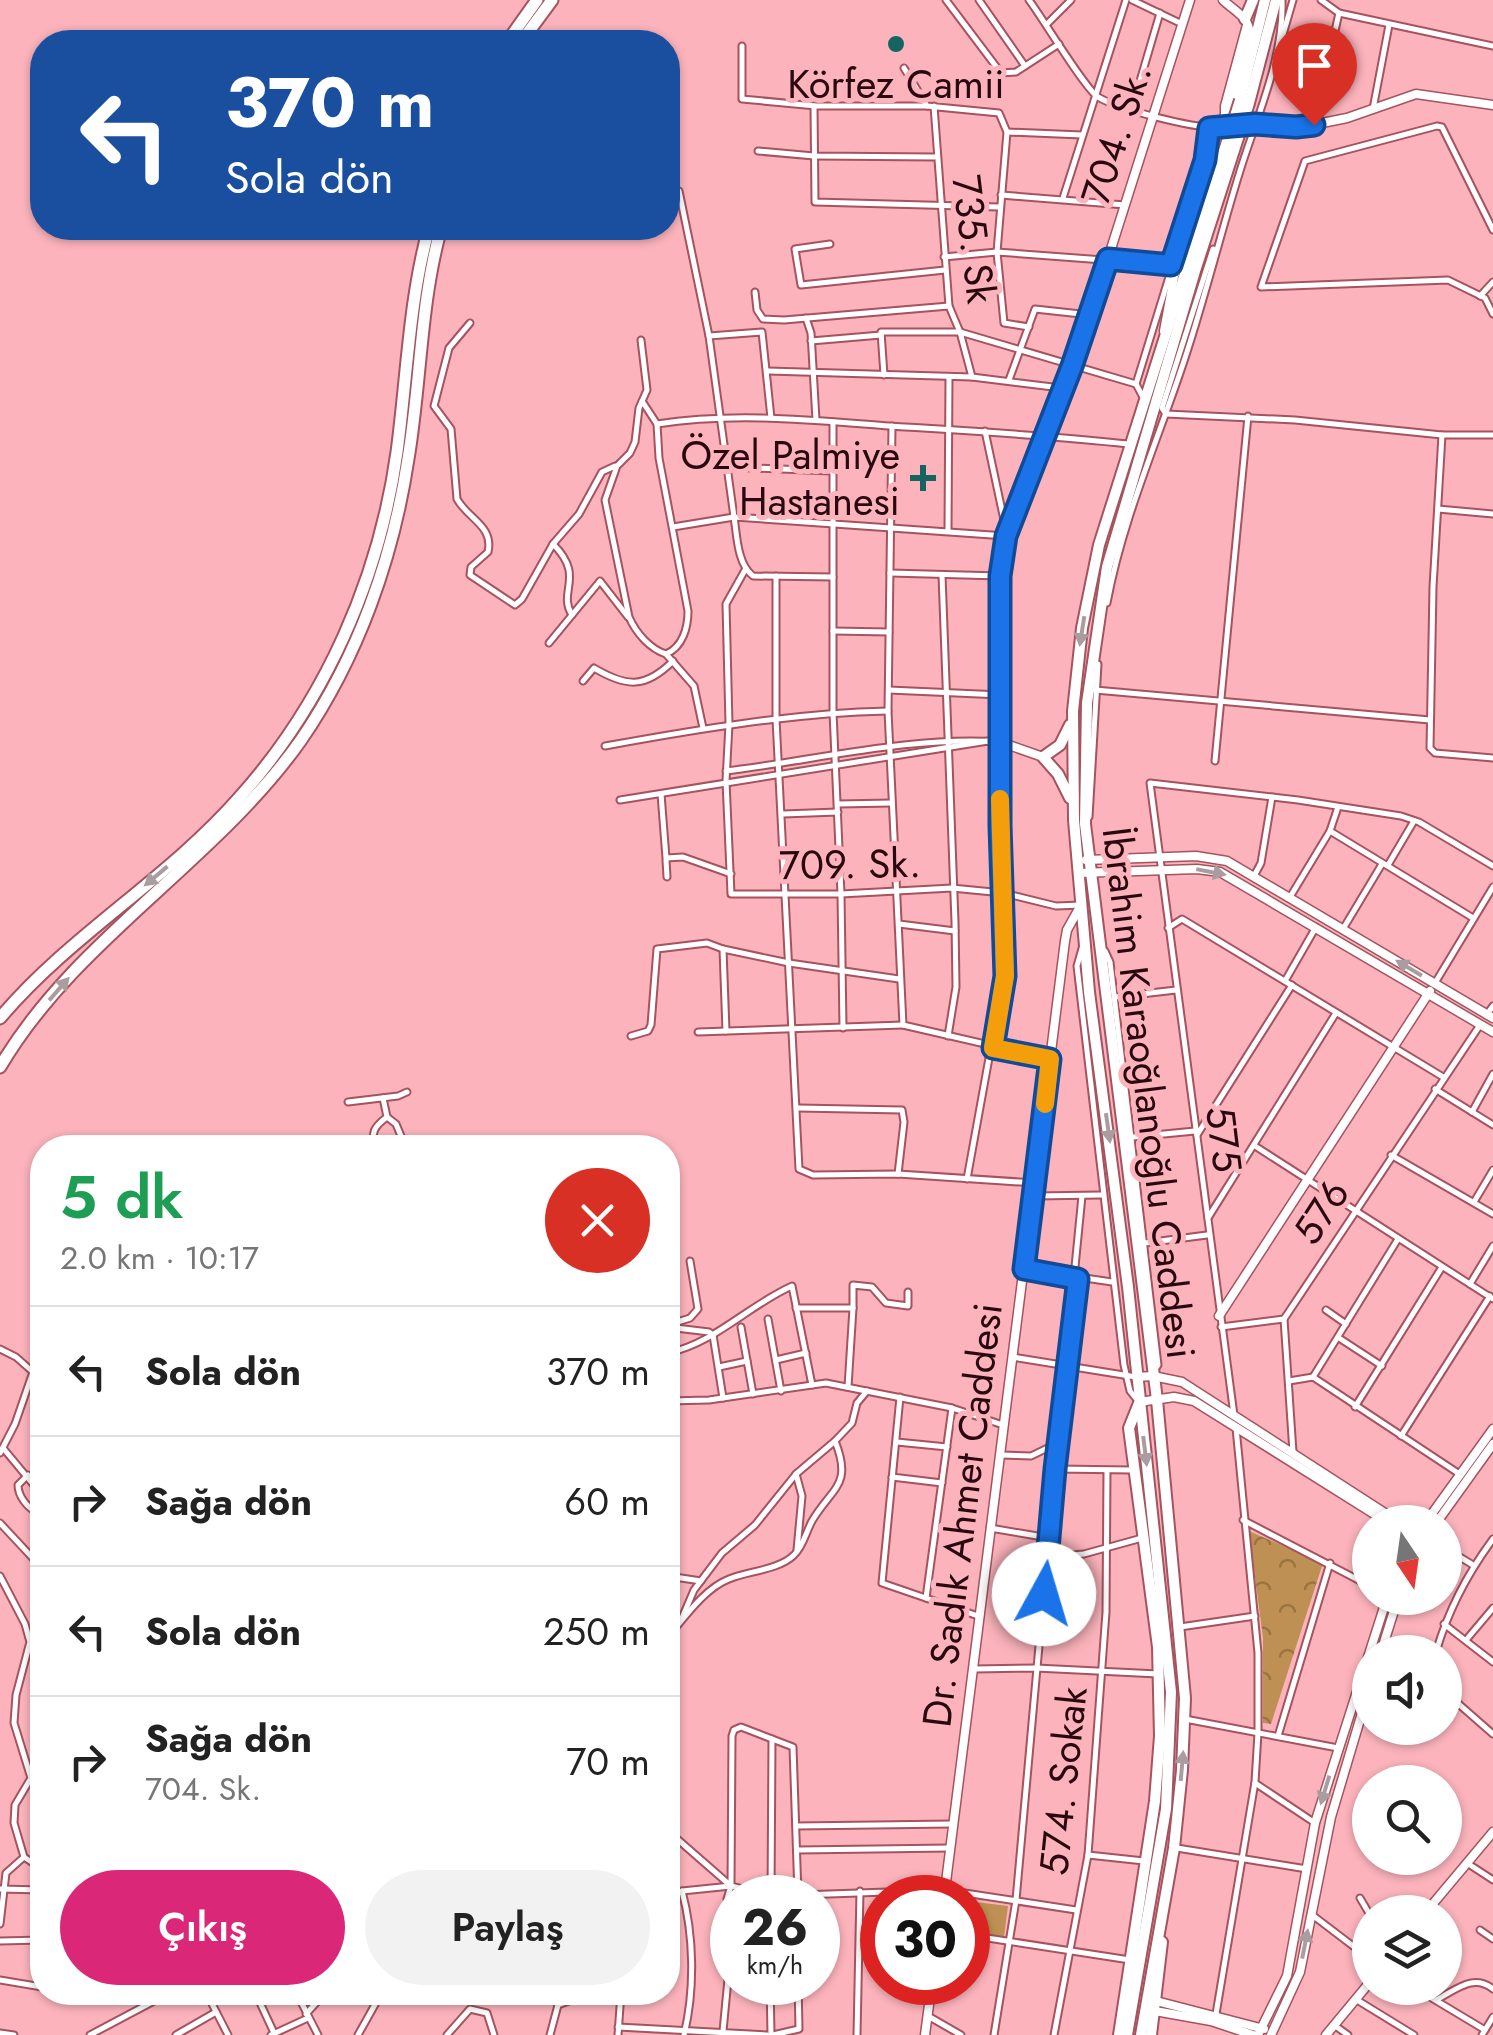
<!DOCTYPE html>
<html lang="tr">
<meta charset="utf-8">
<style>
body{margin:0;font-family:Jost,sans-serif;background:#f2f2f2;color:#222;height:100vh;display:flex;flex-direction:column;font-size:38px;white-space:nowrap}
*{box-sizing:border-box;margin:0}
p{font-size:32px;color:#767676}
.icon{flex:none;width:55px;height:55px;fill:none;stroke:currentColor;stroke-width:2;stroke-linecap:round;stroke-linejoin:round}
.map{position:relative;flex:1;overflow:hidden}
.drawer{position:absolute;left:30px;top:1135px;width:650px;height:870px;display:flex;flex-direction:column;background:#fff;border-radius:40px;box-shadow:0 2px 8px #0004}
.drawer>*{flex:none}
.top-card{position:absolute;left:30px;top:30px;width:650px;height:210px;border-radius:40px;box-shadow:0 2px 8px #0004;background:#1a4fa0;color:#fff;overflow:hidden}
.needle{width:65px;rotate:167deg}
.controls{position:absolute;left:1352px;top:1505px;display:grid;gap:20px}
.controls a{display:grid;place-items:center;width:110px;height:110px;border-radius:50%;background:#fff;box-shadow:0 2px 8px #0004;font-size:50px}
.speed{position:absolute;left:710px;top:1875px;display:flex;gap:20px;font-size:50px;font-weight:700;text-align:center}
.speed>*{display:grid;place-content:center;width:130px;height:130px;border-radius:50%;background:#fff;box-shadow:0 2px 8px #0004;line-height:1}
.speed small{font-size:25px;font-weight:400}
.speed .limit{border:15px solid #d22;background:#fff;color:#111}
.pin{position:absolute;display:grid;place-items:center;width:85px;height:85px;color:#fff;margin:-102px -42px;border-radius:50% 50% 50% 0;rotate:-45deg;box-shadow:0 0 10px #0007}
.pin .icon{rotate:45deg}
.me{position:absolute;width:110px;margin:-55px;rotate:6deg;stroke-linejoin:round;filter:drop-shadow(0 0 8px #0008)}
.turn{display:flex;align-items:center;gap:35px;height:210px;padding:0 30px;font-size:45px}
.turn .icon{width:130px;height:130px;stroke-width:2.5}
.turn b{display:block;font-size:70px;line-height:85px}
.round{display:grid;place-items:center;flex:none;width:105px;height:105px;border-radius:52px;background:#f2f2f2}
.head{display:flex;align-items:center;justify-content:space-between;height:170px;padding:0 30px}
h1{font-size:60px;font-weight:600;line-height:75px;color:#1e9e55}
.primary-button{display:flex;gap:20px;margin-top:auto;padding:20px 30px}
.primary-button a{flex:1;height:115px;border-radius:60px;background:#db2777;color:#fff;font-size:40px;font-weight:600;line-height:115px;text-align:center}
.primary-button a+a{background:#f2f2f2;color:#222}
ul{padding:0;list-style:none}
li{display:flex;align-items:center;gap:30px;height:130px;padding:0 30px;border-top:2px solid #e0e0e0}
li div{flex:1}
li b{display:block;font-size:38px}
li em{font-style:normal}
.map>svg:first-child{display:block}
.grass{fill:#be9053}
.park{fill:url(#park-crowns)}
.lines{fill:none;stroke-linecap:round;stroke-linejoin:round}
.minor-casing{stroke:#a4535f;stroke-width:9}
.tertiary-casing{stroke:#a4535f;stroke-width:11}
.secondary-casing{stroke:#a4535f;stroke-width:11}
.trunk-casing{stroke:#a4535f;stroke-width:14}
.motorway-casing{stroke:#a4535f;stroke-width:15}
.minor{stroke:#fff;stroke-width:5}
.tertiary{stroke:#fff;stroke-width:8}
.secondary{stroke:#fff;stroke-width:8}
.trunk{stroke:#fff;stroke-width:10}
.motorway{stroke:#fff;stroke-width:11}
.trunk-bridge-casing{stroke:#a4535f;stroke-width:14;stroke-linecap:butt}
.trunk-bridge{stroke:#fff;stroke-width:10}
.oneway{fill:#a99d9f}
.route-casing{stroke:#114b97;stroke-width:25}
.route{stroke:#1a73e8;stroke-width:18}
.slow{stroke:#f59e0b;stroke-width:18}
.poi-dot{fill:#166462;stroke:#fcb3bb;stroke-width:4}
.labels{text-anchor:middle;stroke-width:10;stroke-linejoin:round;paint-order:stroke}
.poi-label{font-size:40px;fill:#29090f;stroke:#fcb3bb}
.street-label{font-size:40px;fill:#29090f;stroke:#fcb3bb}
</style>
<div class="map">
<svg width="1493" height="2035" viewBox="0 0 1493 2035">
<defs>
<pattern id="park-crowns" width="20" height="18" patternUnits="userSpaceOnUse" patternTransform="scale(2.5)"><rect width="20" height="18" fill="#be9053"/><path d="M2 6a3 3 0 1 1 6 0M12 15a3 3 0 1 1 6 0" fill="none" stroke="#9a7443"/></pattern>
</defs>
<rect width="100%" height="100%" fill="#fcb3bb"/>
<path class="grass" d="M968,1901L1008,1906L1004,1937L968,1932Z"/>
<path class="park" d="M1249,1531L1323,1563L1271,1724L1263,1723V1638Z"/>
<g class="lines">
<defs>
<g id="minor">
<path d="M946,0L1001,73L1016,72L1059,44"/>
<path d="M979,0L1025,66"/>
<path d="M1029,0C1042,17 1085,89 1098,97C1118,109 1198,130 1220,127"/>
<path d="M1132,0L1182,24"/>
<path d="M1321,0L1339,13L1493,46"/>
<path d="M1047,24L1071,0"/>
<path d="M1280,45L1293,0"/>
<path d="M742,46V99L816,106H927"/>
<path d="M904,68L927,106L999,113L1007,132L997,252L1004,323L1029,327"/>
<path d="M814,106L815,202L999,207"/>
<path d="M934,106L949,306L960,332L972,377"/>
<path d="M1132,108L1160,13"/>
<path d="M1373,109L1389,25"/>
<path d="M1314,125L1339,13"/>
<path d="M1007,132L1082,135"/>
<path d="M758,151L814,156L935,157"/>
<path d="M679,191L709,336"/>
<path d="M1001,195L1125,205"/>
<path d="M1063,198L1126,0"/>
<path d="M1493,230L1442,127L1437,126L1305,161L1261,287L1448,280L1485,298L1493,314"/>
<path d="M830,244L795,249L801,285L945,270"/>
<path d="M944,257L997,252L1170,265"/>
<path d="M755,292L757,310L763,319L784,320L949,306"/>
<path d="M1480,296L1493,282"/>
<path d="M806,318L811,333L816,420"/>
<path d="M470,323L449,348L434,406L451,429L457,499C468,519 494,526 488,552L471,567L470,575L515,605L522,599L553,544C586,577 557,591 572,615"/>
<path d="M641,340L647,390L639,408L635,442L630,453L617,466L605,500L629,617C636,633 650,649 666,654C683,647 688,627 688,611L659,458L657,424L642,401"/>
<path d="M811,341L881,335"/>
<path d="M768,371L972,377L1061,388"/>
<path d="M884,375L881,332H960L1136,384"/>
<path d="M1009,380L1035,309L1090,315"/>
<path d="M1144,399L1136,384L1205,160L1209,128"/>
<path d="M1166,414L1295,420L1442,435H1493"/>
<path d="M1166,414L1162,408L1213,249"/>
<path d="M771,418L762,332L709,336L734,517L1006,536"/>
<path d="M833,422V712L841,894L843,1028"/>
<path d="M657,424C734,412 811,420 889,426C969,431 1048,435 1128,444"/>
<path d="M892,426L888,711L903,1025L1050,1059"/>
<path d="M985,431L1004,520L1010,527"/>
<path d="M1442,435L1433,587L1430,748L1435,753L1493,758"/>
<path d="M728,467L832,471"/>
<path d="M1438,509L1493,514"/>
<path d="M673,527L734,517C737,535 737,564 753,576L833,577"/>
<path d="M948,530L949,378"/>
<path d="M553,544L579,514L602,472L615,466"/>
<path d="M745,570L726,604L729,724L726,781L731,894H841L952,888L1003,893L1056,906L1081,905"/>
<path d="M890,573L1000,576"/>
<path d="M942,575L955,922L956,987L948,1036"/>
<path d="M776,576V719L799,1169L813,1175L898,1174L1035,1183"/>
<path d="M1107,603C1123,517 1159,438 1186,355C1206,294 1221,232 1240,171C1257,116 1284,58 1282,0"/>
<path d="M833,631L889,632"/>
<path d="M549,643L600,581L628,617"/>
<path d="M666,654L694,686L703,728"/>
<path d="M583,681L594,668C626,687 645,689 673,661"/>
<path d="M889,690L1001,695"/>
<path d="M1095,690L1430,720"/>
<path d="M605,746C699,729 793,713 888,711"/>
<path d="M1215,761L1248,416"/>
<path d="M726,771C817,760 909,736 1000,742"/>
<path d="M661,794L666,858L683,857L731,874"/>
<path d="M620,800L988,741"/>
<path d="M838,804L892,803"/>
<path d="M783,814L838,812"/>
<path d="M1089,817L1098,664"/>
<path d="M1330,831L1473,918"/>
<path d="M666,860L667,877"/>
<path d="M1388,865L1414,821"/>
<path d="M1254,876L1261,863L1272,797"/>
<path d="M1290,897L1330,831L1338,807"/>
<path d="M899,924L955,931"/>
<path d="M1168,928L1182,919L1443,1077"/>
<path d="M1343,929L1382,864"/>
<path d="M1083,945L1077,966L1124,1365L1130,1391L1138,1401"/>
<path d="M723,949L726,1031"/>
<path d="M1105,951L1110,962L1158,1365L1155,1369"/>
<path d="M1285,981L1316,927"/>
<path d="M1435,983L1493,887"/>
<path d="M1115,997L1176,990"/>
<path d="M1487,1014L1493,1006"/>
<path d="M698,1032L903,1025"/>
<path d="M631,1036L648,1031L651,1025L657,949L707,943L723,949L789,963L899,979"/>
<path d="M1435,1089L1493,1125"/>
<path d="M348,1102L398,1096L407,1092"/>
<path d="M798,1108L902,1110L904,1122L898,1174"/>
<path d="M1472,1112L1493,1074"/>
<path d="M387,1117L396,1124L406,1148"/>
<path d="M1197,1135L1292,985"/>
<path d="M1133,1137L1195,1131"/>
<path d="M1255,1146L1493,1299"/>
<path d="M377,1148C369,1133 375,1126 387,1117L383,1098"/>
<path d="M1391,1155L1493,1214"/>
<path d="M967,1179L991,1047"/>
<path d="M1034,1196L1101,1195"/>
<path d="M1474,1202L1493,1170"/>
<path d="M1208,1218L1336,1013"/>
<path d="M1145,1243L1207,1235"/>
<path d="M1024,1269L1112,1282"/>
<path d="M1074,1277L1082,1196"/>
<path d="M1470,1284L1493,1246"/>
<path d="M796,1308H853V1285L872,1287L886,1303L908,1306V1292"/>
<path d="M1326,1310L1346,1324"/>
<path d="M768,1319L781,1391"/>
<path d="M675,1322L676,1328L709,1332L713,1335L723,1398"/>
<path d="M668,1325L690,1318L698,1309L690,1261"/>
<path d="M741,1327L753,1394"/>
<path d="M1221,1327L1284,1319"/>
<path d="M1339,1338L1382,1366"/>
<path d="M0,1349L16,1357L33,1372L15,1424L0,1453"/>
<path d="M668,1353C715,1343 749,1305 792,1286L812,1385"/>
<path d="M1012,1357L1136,1377"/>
<path d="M776,1360L806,1353"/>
<path d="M719,1367L747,1361"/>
<path d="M1313,1377L1398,1239"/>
<path d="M1289,1381L1313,1377L1461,1475"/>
<path d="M848,1387L853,1308"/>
<path d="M900,1397L882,1583L978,1616"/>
<path d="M668,1401L709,1400L826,1383L952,1408L1003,1425"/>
<path d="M1355,1407L1442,1267"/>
<path d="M1234,1415L1150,783L1298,800L1401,816L1419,822L1493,866"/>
<path d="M668,1430H673"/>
<path d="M1401,1436L1490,1296"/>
<path d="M897,1442L947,1447"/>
<path d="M3,1448L42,1495"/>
<path d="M1293,1452L1284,1319L1480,1025"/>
<path d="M1000,1455L1031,1456L1058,1443"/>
<path d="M1055,1469L1132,1470"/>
<path d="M796,1474L802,1496L797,1550"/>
<path d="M28,1475L18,1485C18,1496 27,1507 36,1512L42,1510"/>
<path d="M892,1477L942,1483"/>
<path d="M1243,1520L1370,1586"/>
<path d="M0,1523L42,1568"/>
<path d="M990,1528L1049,1538"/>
<path d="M1445,1548L1473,1565"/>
<path d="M1048,1557L1084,1554L1142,1538"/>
<path d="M0,1576L25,1624L30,1642L16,1695L14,1723L31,1778L15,1805L14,1823L24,1857L42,1869"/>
<path d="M668,1576L701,1581"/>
<path d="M926,1598L952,1408"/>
<path d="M682,1618L694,1590L722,1553L755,1525L796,1474L835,1441"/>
<path d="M1444,1624L1493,1662"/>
<path d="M1180,1627L1255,1616"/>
<path d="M668,1637C684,1618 705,1588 729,1579C748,1571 779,1570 794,1555C803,1547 806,1532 812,1521C832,1487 853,1486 835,1441L852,1423L857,1403L867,1391"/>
<path d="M1466,1640L1493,1608"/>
<path d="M1436,1652C1448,1611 1467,1574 1493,1539"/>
<path d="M974,1669L1036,1668L1158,1674"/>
<path d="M1445,1692L1493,1734"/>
<path d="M1185,1719L1338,1748"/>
<path d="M1278,1736L1330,1563"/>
<path d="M1255,1783L1315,1823"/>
<path d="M796,1826L952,1824"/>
<path d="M668,1831L731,1886L771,1896L945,1890L1076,1910"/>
<path d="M1177,1848L1307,1869"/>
<path d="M798,1850L950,1848"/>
<path d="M1088,1855L1144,1861"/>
<path d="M1467,1863L1493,1880"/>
<path d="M0,1889L42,1890"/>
<path d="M682,1891C694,1936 695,1989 684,2035"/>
<path d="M771,1896L772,1739"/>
<path d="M1360,1898L1370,1915"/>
<path d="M668,1900L682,1891L731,1886"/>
<path d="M732,1911L727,1899L731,1886L732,1736L734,1730L741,1727L793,1747L798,1895"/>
<path d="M1311,1914L1370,1959"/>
<path d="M0,1924L6,1873L24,1857"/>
<path d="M1480,1930L1493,1939"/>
<path d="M860,1935H882"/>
<path d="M968,1935L1130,1960"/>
<path d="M0,1941L42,1940"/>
<path d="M0,1980L42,1987"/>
<path d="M770,1982L771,2034"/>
<path d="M1415,1988L1485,2030"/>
<path d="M206,1992L228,2035"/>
<path d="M255,1992L275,2035"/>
<path d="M296,1992L318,2035"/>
<path d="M1357,2000L1414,2035"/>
<path d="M1436,2000C1456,1990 1473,1973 1493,1989"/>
<path d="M306,2014L326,1992"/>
<path d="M1216,2014L1255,1782L1258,1733V1653L1236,1428"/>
<path d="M928,2016L961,2035"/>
<path d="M1334,2025L1348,2035"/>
<path d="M618,2027L767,2035"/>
<path d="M723,2031L732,1938"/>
<path d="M0,2033L14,2035"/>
<path d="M90,2035L171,1992"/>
<path d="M176,2035L216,2012"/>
<path d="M271,2035L308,2018"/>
<path d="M358,2035L382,1992"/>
<path d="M447,2035L470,2009L487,2013L494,2035"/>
<path d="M550,2035L558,2005L593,1992"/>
<path d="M618,2035L621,1992"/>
<path d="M773,2035L799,2029L798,1982"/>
<path d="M857,2035L860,1891"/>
<path d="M994,2035L1016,1900L1055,1469L1078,1279"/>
<path d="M1054,2035L1088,1855L1106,1612L1107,1471"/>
<path d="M1482,2035L1493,2017"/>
</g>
<g id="tertiary">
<path d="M1225,112V106L1247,25"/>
<path d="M1239,125L1307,126L1347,118L1416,94L1493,105"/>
<path d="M1164,331L1174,277L1220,127C1228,106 1254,50 1249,29C1247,16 1232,9 1223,0"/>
<path d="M1000,742L1043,757"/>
<path d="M1086,860L1196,856L1227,861L1493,1018"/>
<path d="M1079,873L1197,869L1220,872L1493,1032"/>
<path d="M993,1047L1005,976L1000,826V576L1006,536L1090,315L1190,0"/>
<path d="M1219,1316L1430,991"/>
<path d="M1136,1377L1153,1376L1182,1382L1399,1522"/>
<path d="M1139,1402L1174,1397L1194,1401L1387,1522"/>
<path d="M1426,1522L1493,1429"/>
<path d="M1437,1522L1493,1444"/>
<path d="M1381,1652L1398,1598"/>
<path d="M944,1898L1065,941L1067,930L1081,905"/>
<path d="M1156,2001L1264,2029"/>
<path d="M1155,2011L1211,2021L1253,2035"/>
<path d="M925,2035L932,1982"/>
<path d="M1258,2035L1287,1976L1315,1823L1387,1598"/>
<path d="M1271,2035L1300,1972L1331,1817L1370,1686"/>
</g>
<g id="secondary">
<path d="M1426,1912L1493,1832"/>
<path d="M1326,2035L1370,1982"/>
</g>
<g id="trunk">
<path d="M1245,19L1253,0"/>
<path d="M1240,100L1265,0"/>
<path d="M1249,103L1276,0"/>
<path d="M1070,798L1058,774L1043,757L1060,745L1070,725"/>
<path d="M1119,2035L1155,1801L1160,1736L1158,1647L1129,1428L1139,1403"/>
<path d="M1127,2035L1166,1809L1171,1692L1128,1287L1089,992L1074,820L1073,711L1082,628L1099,545L1229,135"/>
<path d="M1141,2035L1174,1848L1182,1770L1185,1698L1157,1400L1085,824L1087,703L1107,567L1195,271L1238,138"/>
<path d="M1151,2035L1162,1942"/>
</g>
<g id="motorway">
<path d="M507,42L537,0"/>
<path d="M521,42L552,0"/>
<path d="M0,1018C70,935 167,880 239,798C325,702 379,580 397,452C407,378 409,300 429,228"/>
<path d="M0,1067C75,939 215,862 301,740C358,657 393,558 408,459C421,382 420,303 441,228"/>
</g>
</defs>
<use href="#minor" class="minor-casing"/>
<use href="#tertiary" class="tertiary-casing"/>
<use href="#secondary" class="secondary-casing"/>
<use href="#trunk" class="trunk-casing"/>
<use href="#motorway" class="motorway-casing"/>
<use href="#minor" class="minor"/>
<use href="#tertiary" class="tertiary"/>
<use href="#secondary" class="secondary"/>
<use href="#trunk" class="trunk"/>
<use href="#motorway" class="motorway"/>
<defs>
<g id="trunk-bridge">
<path d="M1229,135L1240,100"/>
<path d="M1238,138L1249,103"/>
</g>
</defs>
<use href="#trunk-bridge" class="trunk-bridge-casing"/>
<use href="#trunk-bridge" class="trunk-bridge"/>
</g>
<defs><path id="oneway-solid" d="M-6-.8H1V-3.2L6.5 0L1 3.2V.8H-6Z" transform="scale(2.5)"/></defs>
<g class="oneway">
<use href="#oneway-solid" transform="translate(1082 631) rotate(99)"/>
<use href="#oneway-solid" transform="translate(1211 872) rotate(11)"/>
<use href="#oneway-solid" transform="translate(156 876) rotate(140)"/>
<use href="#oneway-solid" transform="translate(1409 968) rotate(-149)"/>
<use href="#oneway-solid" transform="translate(59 989) rotate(-49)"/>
<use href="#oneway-solid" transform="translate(1108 1128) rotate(82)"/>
<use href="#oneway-solid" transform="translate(1145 1451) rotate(83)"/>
<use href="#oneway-solid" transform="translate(1182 1766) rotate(-85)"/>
<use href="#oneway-solid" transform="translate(1325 1790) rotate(107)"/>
<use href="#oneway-solid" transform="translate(1305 1944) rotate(-79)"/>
</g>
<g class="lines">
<defs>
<path id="route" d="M1044,1594L1055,1469L1078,1279L1024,1269L1050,1059L993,1048L1005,976L1000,826V576L1006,536L1072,366L1108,259L1171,265L1205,160L1209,128L1255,124L1296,127L1314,125"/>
</defs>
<use href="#route" class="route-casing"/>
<use href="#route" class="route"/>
<path class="slow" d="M1000,799L1005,976L993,1048L1050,1059L1045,1104"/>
</g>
<g class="poi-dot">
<circle cx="896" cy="44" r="10"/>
<path d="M918 463h10v10h10v10h-10v10h-10v-10h-10v-10h10z"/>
</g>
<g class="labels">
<g class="poi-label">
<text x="896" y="98">Körfez Camii</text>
<text x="900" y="469" text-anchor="end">Özel Palmiye<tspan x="900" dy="46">Hastanesi</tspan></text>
</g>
<g class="street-label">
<text transform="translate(1116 134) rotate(-72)" y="14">704. Sk.</text>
<text transform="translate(974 239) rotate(83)" y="14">735. Sk</text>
<text transform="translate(850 864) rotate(-1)" y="14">709. Sk.</text>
<text transform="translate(1149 1093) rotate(83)" y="14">İbrahim Karaoğlanoğlu Caddesi</text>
<text transform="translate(1224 1139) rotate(83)" y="14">575</text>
<text transform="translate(1321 1212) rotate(-57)" y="14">576</text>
<text transform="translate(962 1515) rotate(-83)" y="14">Dr. Sadık Ahmet Caddesi</text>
<text transform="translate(1063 1781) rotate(-84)" y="14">574. Sokak</text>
</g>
</g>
</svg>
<div class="controls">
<a><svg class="needle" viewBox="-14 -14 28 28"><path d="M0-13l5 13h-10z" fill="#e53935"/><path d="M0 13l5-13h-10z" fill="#767676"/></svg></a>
<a><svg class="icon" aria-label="sound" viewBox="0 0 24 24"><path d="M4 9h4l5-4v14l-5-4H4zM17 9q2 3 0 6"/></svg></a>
<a><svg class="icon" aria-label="search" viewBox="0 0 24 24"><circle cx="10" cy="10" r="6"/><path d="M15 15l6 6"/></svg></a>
<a><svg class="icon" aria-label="layers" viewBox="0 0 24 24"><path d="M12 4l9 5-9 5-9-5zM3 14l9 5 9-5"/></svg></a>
</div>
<div class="speed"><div>26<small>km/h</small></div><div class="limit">30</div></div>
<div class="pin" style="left:1314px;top:125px;background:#d93025"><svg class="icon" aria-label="arrive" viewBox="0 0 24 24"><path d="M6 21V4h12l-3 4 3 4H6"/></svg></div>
<svg class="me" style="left:1044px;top:1594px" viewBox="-20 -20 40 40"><circle r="19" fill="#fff"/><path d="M0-13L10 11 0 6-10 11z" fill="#1a73e8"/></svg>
<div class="top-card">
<div class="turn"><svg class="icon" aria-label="left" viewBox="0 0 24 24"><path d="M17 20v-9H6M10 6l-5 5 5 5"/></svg><div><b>370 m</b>Sola dön</div></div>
</div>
<section class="drawer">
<div class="head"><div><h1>5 dk</h1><p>2.0 km · 10:17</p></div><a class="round" style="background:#d93025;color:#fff"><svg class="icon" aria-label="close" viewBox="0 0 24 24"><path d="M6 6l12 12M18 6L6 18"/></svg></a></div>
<ul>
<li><svg class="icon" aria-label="left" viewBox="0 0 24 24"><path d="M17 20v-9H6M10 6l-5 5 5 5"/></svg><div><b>Sola dön</b></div><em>370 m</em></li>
<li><svg class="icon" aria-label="right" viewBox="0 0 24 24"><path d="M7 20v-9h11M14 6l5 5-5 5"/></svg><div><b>Sağa dön</b></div><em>60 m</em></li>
<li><svg class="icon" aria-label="left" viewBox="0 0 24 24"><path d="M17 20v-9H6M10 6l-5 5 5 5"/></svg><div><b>Sola dön</b></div><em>250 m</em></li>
<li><svg class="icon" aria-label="right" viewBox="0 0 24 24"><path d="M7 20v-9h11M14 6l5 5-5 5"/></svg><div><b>Sağa dön</b><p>704. Sk.</p></div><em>70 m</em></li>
</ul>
<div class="primary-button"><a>Çıkış</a><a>Paylaş</a></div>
</section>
</div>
